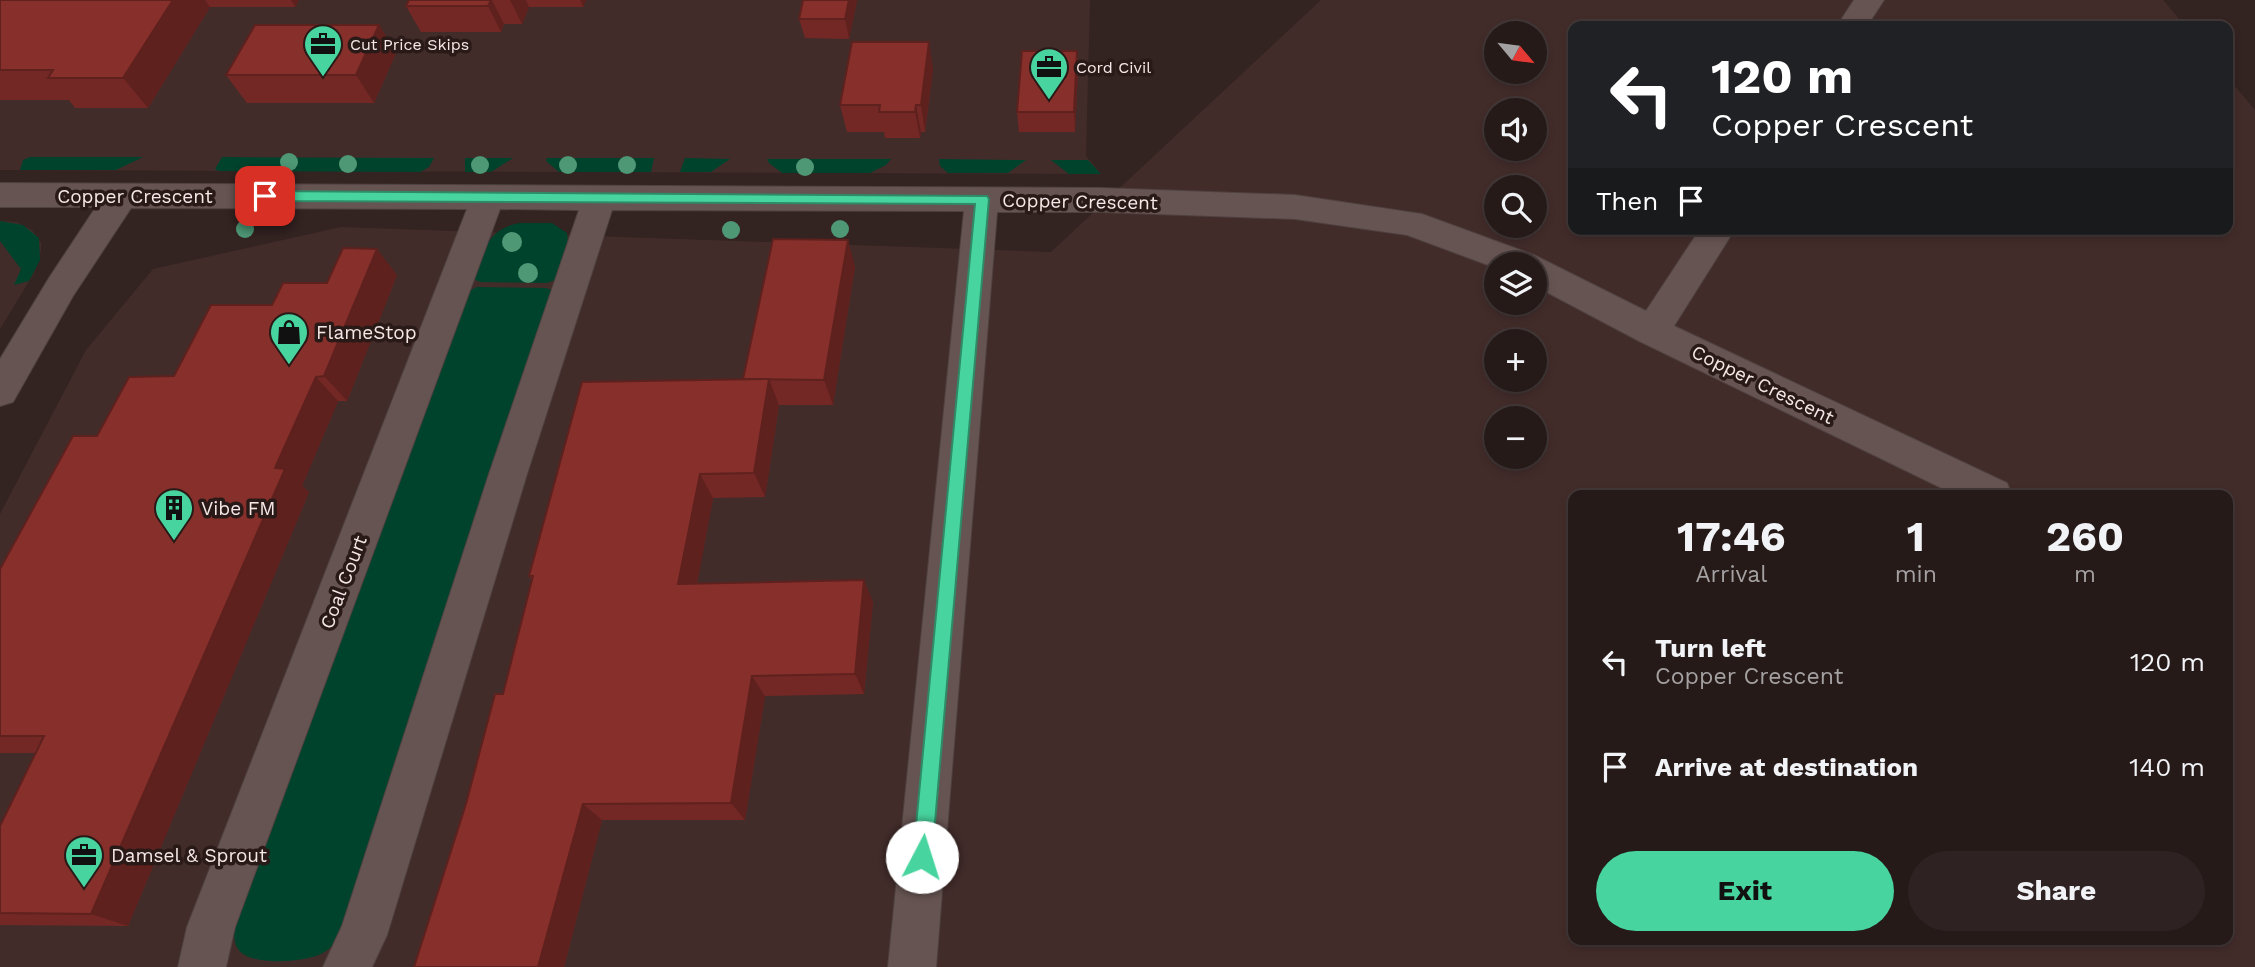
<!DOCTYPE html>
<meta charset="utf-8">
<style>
body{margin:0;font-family:"Work Sans",sans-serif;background:#2e2322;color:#f1f3f6;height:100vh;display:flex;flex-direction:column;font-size:26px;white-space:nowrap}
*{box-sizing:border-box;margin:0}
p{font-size:23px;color:#a4a1a2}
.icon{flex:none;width:38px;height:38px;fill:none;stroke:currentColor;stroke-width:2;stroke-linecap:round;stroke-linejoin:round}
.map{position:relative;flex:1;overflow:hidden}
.sheet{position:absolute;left:1568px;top:490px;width:665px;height:455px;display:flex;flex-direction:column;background:#261a19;border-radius:14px;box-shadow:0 4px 10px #0003,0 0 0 2px #423838}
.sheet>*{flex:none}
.hud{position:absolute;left:1568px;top:21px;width:665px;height:214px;border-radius:14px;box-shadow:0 4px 10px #0003,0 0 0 2px #423838;background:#202124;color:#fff;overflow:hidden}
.needle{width:46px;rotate:119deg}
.tools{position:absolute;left:1484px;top:21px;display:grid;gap:14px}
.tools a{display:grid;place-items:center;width:63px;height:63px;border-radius:50%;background:#261a19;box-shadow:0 4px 10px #0003,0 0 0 2px #423838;font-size:35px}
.pin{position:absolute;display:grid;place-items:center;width:60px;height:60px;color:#fff;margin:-30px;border-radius:14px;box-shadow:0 4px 10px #0006}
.me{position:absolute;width:77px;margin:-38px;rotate:5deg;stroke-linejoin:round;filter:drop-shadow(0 0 5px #0008)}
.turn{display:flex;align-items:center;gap:24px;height:147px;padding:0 28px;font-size:32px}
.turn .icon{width:91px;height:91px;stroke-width:2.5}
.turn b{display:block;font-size:49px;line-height:60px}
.then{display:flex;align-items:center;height:66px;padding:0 28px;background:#0003;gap:14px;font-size:26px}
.eta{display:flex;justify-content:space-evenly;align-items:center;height:119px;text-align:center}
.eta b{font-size:42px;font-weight:700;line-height:49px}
.primary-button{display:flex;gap:14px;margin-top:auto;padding:14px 28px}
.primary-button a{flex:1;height:80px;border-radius:42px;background:#47d49e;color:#111;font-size:28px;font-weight:700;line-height:80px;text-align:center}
.primary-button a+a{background:#2e2322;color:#f1f3f6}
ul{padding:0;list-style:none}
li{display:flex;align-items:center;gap:21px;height:105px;padding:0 28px}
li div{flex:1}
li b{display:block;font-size:26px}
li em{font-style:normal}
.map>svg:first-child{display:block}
.built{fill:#422c2a;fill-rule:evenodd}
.green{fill:#00432d}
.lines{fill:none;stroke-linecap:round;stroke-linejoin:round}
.minor-casing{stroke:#4e4140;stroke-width:2}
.minor{fill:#665452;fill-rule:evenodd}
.tree{fill:#4e9876}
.wall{fill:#742825}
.shaded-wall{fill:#5e211e}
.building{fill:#872f2b;stroke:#5e211e;stroke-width:2}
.route{fill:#47d49e;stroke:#2e8a67;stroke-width:2}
.labels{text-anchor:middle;stroke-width:7;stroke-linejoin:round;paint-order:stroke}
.far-poi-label{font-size:16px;fill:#f4e8e7;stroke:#291a18;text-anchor:start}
.street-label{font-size:19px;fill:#f4e8e7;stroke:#291a18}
.poi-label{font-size:19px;fill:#f4e8e7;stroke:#291a18;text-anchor:start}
</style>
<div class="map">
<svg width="2255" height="967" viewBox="0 0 2255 967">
<rect width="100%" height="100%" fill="#332321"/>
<g class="built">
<path d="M0,0H1090L1086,156L1101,174L0,170Z"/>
<path d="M1321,0H2163L2185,26H1573V229H2228V78L2255,110V967H0V514L86,350L153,269L341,227L1051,252ZM1496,33H1535V72H1496ZM1496,110H1535V149H1496ZM1496,187H1535V226H1496ZM1496,264H1535V303H1496ZM1496,341H1535V380H1496ZM1496,418H1535V457H1496ZM1573,495H2228V940H1573Z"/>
<path d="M0,221L16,222L32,230L41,243V251L34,273L0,329Z"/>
</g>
<g class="green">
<path d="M30,157H143L116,170H20L23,160Z"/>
<path d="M222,157L434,158L429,167L420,172L219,171L215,169Z"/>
<path d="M465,158H513L491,172H465Z"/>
<path d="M547,158H654L651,172H559L546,161Z"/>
<path d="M685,158L730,159L711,172H680Z"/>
<path d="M767,159H891L886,165L870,173H782L769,163Z"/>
<path d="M939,159L1026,160L1008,173H948L940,166Z"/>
<path d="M1051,160H1088L1101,174H1069Z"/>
<path d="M0,221L23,225L39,238L40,260L29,281L14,285L21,269L0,241Z"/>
<path d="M519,223H552L567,233L568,242L555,280L547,283L480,282L473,279C484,251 486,230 519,223Z"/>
<path d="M477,287L546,288L552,290L346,926C339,937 333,948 321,954C304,962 250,967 238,949C234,943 234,935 234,928L469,291Z"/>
</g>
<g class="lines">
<defs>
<g id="minor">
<path d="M1854,0H1884L1867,26H1837Z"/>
<path d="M0,183L1101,188L1295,195L1422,214L1534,255L1646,311L1700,229H1735L1674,326L2007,483L2012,495H1956L1639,341L1535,286V264H1496V268L1407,235L1295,219L1101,212H997L936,967H888L964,211L612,210L527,474L387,935L372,967H323L342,926L489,474L579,210L500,209L235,927L226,967H178L187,927L467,209L131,208L73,296L13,402L0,406V359L49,278L96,207H0Z"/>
</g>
</defs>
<use href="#minor" class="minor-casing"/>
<use href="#minor" class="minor"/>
</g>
<g class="tree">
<circle cx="289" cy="162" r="9"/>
<circle cx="348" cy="164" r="9"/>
<circle cx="480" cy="165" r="9"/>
<circle cx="568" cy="165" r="9"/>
<circle cx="627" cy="165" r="9"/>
<circle cx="805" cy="167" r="9"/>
<circle cx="245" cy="229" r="9"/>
<circle cx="840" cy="229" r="9"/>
<circle cx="731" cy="230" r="9"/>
<circle cx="512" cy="242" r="10"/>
<circle cx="528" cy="273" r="10"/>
</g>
<g class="wall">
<path d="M0,0H299L295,7H210L148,108H75L69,100H0Z"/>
<path d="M409,0H586L583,7H529L522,24H504L501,32H421L406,6Z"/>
<path d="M803,0H857L849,39L805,38L799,19Z"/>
<path d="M379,25L396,53L374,103H247L226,75Z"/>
<path d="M1077,51L1078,71L1075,132H1019L1017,112Z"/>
<path d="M933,69L925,132H921L920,138H885L884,132H847L840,105Z"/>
<path d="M855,266L833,405H779L765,497L713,498L697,583L873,602L864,694L765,696L745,820H602L564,967L503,694L532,580L529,576L743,379Z"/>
<path d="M397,275L347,401H338L302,486L309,492L128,926L0,925V826L36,753H0V569L97,436L174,376L272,305L327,283Z"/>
</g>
<g class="shaded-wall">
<path d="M173,0H205L210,7L148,108L123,78Z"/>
<path d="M291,0H299L295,7Z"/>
<path d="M491,0H492L504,24L501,32L488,6Z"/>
<path d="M510,0H526L529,7L522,24Z"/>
<path d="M580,0H586L583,7Z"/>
<path d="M849,0H857L849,39L845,19Z"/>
<path d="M379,25L396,53L374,103L356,75Z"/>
<path d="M929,42L933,69L925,132L921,105Z"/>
<path d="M1077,51L1078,71L1075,132L1074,112Z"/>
<path d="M916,105L921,132L920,138L915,112Z"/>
<path d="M848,240L855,266L833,405L824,380Z"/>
<path d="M377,249L397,275L347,401L324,376Z"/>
<path d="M316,377L338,401L302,486L309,492L128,926L91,914L275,468Z"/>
<path d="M769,379L779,405L765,497L754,473Z"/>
<path d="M700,474L713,498L693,606L678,584Z"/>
<path d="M864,580L873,602L864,694L855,674Z"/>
<path d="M752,676L765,696L745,820L731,803Z"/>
<path d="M583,804L602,820L564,967H538Z"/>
</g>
<g class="building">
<path d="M0,0H173L123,78H48L53,70H0Z"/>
<path d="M409,0H491L488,6H406Z"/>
<path d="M803,0H849L845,19H799Z"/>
<path d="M255,25H379L356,75H226Z"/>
<path d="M852,42H929L921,105H916L915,112H879L880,105H840Z"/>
<path d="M1022,51H1077L1074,112H1017Z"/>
<path d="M773,239L848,240L824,380L743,379Z"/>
<path d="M343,248L377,249L324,376L316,377L275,468L285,469L91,914L0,913V826L44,736H0V569L73,436H97L129,377L174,376L211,305H272L283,283H327Z"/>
<path d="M769,379L754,473L700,474L678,584L864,580L855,674L752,676L731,803L583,804L538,967H414L466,804L495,694H503L533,576H529L582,382Z"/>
</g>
<path class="route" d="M265,191L987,196L989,199L932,857L929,864L922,867L915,864L913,857L975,204L265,201L258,196Z"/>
<defs>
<symbol id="office-pin" viewBox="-11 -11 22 30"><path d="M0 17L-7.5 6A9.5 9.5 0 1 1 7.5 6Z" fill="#47d49e" stroke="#291a18"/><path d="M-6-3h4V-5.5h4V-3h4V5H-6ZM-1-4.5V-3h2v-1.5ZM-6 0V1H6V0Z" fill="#111"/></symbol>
<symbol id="shop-pin" viewBox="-11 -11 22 30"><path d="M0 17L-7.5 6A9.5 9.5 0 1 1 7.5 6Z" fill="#47d49e" stroke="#291a18"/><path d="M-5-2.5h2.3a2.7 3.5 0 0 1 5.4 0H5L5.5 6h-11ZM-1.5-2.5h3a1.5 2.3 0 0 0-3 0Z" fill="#111"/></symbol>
<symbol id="building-pin" viewBox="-11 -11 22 30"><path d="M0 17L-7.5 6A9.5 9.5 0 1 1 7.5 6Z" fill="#47d49e" stroke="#291a18"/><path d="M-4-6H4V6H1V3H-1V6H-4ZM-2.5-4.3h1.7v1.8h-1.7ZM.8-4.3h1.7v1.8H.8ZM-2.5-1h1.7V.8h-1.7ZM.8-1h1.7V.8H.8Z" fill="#111"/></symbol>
</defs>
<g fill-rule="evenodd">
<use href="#office-pin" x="301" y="22" width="44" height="60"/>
<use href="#office-pin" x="1027" y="45" width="44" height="60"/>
<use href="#shop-pin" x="267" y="310" width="44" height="60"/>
<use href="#building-pin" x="152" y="486" width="44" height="60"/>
<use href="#office-pin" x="62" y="833" width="44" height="60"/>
</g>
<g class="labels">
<g class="far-poi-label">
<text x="350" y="50">Cut Price Skips</text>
<text x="1076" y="73">Cord Civil</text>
</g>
<g class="street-label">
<text x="135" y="203">Copper Crescent</text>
<text transform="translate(1080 201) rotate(1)" y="7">Copper Crescent</text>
<text transform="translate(1763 384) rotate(26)" y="7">Copper Crescent</text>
<text transform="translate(343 582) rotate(-69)" y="7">Coal Court</text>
</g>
<g class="poi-label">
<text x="316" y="339">FlameStop</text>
<text x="201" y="515">Vibe FM</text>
<text x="111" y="862">Damsel &amp; Sprout</text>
</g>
</g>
</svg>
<div class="tools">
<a><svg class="needle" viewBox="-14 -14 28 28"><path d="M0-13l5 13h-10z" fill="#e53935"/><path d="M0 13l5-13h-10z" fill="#a4a1a2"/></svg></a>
<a><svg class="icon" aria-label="sound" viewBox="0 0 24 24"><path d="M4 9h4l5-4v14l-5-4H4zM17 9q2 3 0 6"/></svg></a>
<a><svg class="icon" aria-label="search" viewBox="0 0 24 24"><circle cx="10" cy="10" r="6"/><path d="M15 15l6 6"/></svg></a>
<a><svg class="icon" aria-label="layers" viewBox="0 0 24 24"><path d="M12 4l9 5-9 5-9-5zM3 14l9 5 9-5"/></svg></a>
<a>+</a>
<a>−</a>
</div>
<div class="pin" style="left:265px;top:196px;background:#d93025"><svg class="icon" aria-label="arrive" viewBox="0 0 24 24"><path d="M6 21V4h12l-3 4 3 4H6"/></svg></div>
<svg class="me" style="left:922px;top:857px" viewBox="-20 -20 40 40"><circle r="19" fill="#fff"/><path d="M0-13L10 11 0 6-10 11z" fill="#47d49e"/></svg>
<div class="hud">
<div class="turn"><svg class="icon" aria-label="left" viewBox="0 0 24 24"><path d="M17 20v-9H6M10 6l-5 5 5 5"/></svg><div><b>120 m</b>Copper Crescent</div></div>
<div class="then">Then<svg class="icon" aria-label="arrive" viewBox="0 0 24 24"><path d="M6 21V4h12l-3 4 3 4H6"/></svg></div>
</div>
<section class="sheet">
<div class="eta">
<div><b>17:46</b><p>Arrival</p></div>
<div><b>1</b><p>min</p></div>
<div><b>260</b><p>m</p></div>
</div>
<ul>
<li><svg class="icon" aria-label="left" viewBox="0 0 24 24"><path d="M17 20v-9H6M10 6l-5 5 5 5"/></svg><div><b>Turn left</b><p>Copper Crescent</p></div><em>120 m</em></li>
<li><svg class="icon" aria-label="arrive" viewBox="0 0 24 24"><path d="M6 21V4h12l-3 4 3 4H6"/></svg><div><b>Arrive at destination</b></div><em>140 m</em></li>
</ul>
<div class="primary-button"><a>Exit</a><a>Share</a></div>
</section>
</div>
